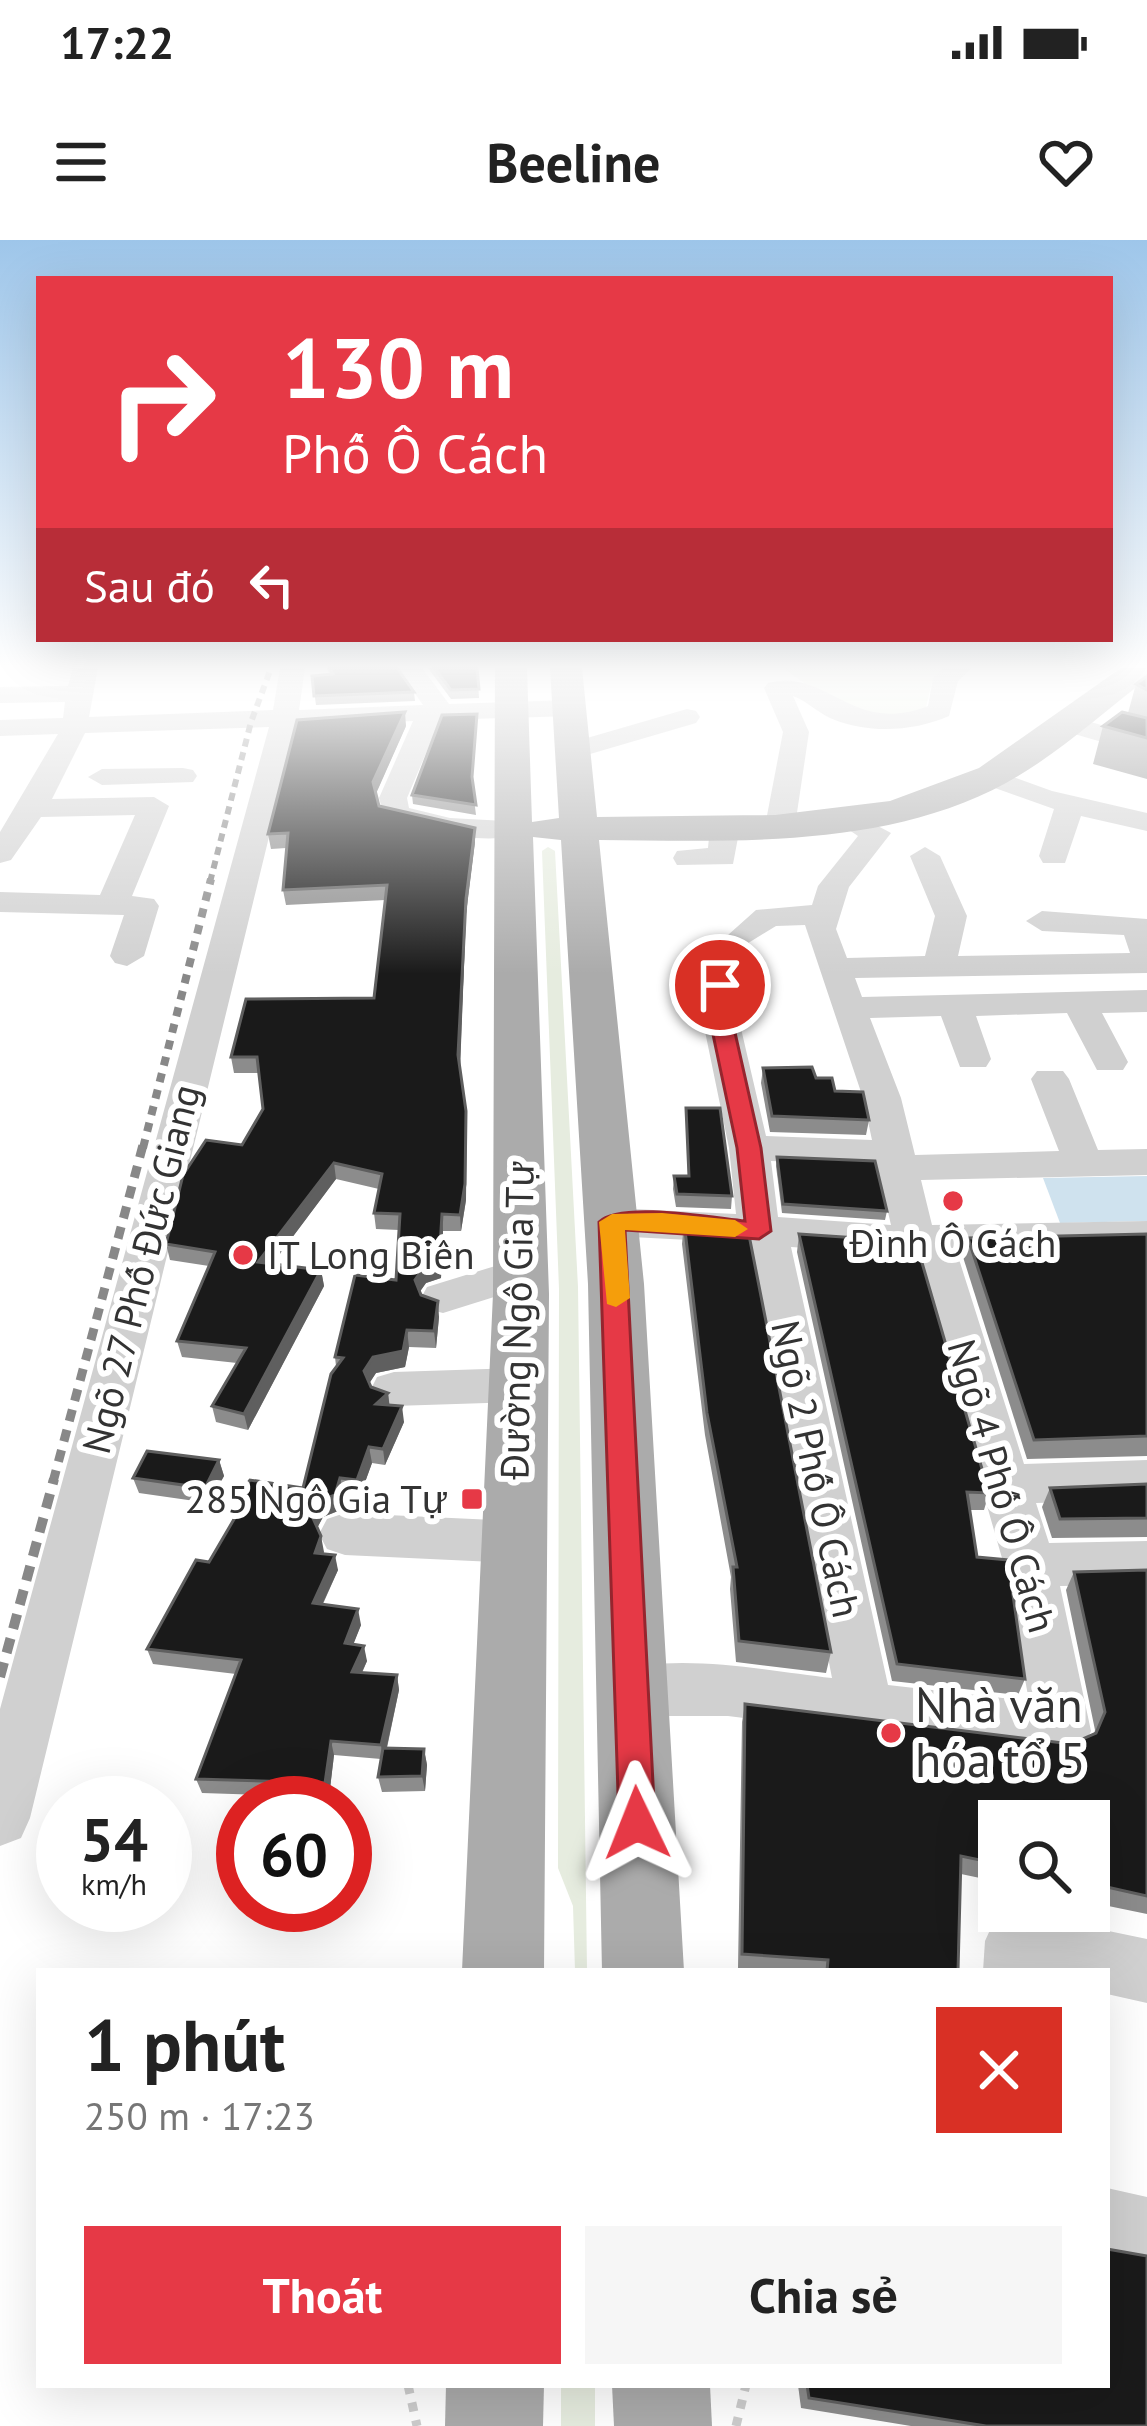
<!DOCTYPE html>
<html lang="vi">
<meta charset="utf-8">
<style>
body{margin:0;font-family:"PT Sans",sans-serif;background:#f6f6f6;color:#222;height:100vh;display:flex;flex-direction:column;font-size:45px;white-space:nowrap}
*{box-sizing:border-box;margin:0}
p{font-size:39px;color:#767676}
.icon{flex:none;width:66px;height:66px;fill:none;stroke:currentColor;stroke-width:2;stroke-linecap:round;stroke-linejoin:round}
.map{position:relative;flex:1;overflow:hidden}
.sheet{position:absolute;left:36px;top:1728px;width:1074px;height:420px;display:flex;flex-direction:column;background:#fff;border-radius:0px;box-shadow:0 12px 48px #0002}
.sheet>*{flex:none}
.guide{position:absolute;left:36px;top:36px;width:1077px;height:366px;border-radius:0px;box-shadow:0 12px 48px #0002;background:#e63946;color:#fff;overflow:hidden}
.controls{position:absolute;left:978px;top:1560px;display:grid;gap:24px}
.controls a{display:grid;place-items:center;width:132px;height:132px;border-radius:0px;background:#fff;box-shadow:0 12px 48px #0002;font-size:60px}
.speed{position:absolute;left:36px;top:1536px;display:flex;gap:24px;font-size:60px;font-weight:700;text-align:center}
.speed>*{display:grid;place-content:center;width:156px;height:156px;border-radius:50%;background:#fff;box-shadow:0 12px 48px #0002;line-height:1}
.speed small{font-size:30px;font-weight:400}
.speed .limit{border:18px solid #d22;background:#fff;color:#111}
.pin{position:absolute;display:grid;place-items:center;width:102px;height:102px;color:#fff;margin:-51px;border:6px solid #fff;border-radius:50%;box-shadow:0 3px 12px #0007}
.me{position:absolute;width:132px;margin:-66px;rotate:358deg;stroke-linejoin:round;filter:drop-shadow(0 0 9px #0008)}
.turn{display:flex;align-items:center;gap:42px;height:252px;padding:0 48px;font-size:54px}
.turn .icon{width:156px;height:156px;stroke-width:2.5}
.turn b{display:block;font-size:84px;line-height:102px}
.then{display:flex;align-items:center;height:114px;padding:0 48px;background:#0003;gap:24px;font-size:45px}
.round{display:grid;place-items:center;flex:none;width:126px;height:126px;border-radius:0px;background:#f6f6f6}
.summary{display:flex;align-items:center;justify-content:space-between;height:204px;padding:0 48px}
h1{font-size:72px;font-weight:600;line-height:90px}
.primary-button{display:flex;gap:24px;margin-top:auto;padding:24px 48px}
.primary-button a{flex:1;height:138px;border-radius:0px;background:#e63946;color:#fff;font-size:48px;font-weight:600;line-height:138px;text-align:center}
.primary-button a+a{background:#f6f6f6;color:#222}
.status{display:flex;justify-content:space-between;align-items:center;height:84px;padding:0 60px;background:#fff;direction:ltr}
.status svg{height:33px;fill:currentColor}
header{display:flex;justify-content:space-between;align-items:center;height:156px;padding:0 48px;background:#fff;font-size:54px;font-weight:600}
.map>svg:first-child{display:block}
.green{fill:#e6ecdf}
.water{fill:#cfe2ee}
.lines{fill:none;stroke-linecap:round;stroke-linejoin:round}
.path{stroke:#cdcdcd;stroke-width:9;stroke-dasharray:9 9;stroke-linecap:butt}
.minor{fill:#d0d0d0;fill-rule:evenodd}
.major{fill:#ababab;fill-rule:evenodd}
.rail-far3{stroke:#888;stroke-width:6;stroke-dasharray:8 6;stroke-linecap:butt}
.rail-far2{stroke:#888;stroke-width:8;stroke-dasharray:9 8;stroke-linecap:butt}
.rail-far1{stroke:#888;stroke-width:9;stroke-dasharray:12 9;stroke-linecap:butt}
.rail{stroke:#888;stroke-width:10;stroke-dasharray:15 10;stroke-linecap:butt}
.wall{fill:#8c8c8c}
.shaded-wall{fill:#5f5f5f}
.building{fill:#1a1a1a;stroke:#5f5f5f;stroke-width:3}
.route{fill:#e63946;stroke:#96252e;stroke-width:3}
.slow{fill:#f59e0b}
.poi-dot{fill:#e63946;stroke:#fff;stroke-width:4.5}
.labels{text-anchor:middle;stroke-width:12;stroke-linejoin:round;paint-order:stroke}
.poi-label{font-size:39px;fill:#333;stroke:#fff}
.street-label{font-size:39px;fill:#333;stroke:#fff}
.near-poi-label{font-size:48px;fill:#333;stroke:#fff;text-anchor:start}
</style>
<div class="status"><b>17:22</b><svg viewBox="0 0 49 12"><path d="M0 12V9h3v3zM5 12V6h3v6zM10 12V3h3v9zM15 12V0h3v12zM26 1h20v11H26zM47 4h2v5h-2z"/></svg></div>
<header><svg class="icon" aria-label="menu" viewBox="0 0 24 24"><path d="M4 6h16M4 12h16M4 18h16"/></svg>Beeline<svg class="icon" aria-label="heart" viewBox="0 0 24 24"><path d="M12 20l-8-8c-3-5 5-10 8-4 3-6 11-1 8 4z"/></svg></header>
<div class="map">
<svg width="1147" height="2186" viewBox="0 0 1147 2186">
<rect width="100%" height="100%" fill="#fff"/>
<g class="green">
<path d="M783,428H951L932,442L926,467C878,499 823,456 783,428Z"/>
<path d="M548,607L555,611L578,1047L587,1731H575L573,1666L558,1628L559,1049L542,611Z"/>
<rect x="561" y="2145" width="34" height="41"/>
</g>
<path class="water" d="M1147,936V981L1060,983L1043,938Z"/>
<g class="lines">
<g class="path">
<path d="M408,2145L417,2186"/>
<path d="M736,2186L746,2145"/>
</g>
<g class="minor">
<path d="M73,428H98L89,477L273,470L280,428H305L299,470L423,465L397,428H422L449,464L570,460L583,468L570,476L440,480L407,558L409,568L450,578L526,582L530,588L526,594C479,606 429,591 385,579L379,558L413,481L296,486L30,1578L21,1598L0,1606V1469L269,487L85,493L52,559L154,557L169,566L132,656L154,659L159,666L144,716L127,726L115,723L110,716L124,675L0,672V652L100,655L135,575L41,577L11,620L0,623V592L58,494L0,496V480L63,478L65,462L0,463V447L68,446Z"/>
<path d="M943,428H972L958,441L949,476C915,491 871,494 835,480C820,475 809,462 793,456L809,492L795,586L780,595L769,592L765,586L783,492L764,448L768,443C829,428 851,496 928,466L933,438Z"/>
<path d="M687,469L696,471L700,477L696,483L573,519L559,511L563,505Z"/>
<path d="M1066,475L1147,498V515L1057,489L1053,483Z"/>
<path d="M183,528L193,530L197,536L193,542L102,545L88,537L102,529Z"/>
<path d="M991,529L1052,551L1147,573V591L1081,576L1065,623H1043L1039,616L1054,569L981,543L977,537Z"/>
<path d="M848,570L891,593L849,647L836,689L847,718L925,716L935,676L910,616L925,607L940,616L967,676L958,716L1130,713L1124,695L1042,691L1026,681L1042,671L1147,679V733L855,738L862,757L1147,750V772L1102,773L1128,822L1123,830H1097L1067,773L976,776L991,819L986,827H960L941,776L870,778L901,858L915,915L1059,911L1031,839L1037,831H1063L1069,839L1098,910L1147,909V935L921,940L932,985L1147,981V1009L957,1013L1024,1224L1147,1220V1260L1036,1263L1049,1303L1147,1301V1345L1060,1346L1091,1491L1083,1509L1063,1517L728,1476H632L612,1469L604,1451L612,1433C673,1411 768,1431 832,1438L748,1003L612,996L597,992L591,982L597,972L612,968L736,974L729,908L700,767L708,738H732L737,745L736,767L766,896L872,900L863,858L805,685L776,686L745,705L728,695L756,670L812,665L818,646L858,596L833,579ZM771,921L877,925L891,985L778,977ZM791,1007L915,1015L1004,1325L1029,1461L888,1445Z"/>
<path d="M725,578L740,587L733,624L677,625L673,618L677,611L708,608L710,587Z"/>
<path d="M521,1018L536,1022L543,1033L536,1044L443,1073L427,1069L421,1058L427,1047Z"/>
<path d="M519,1128L535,1133L542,1145L535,1157L519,1162L394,1166L377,1161L371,1149L377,1137L394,1132Z"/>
<path d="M345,1273L514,1281L532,1287L540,1302L532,1317L514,1323L345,1315L327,1309L319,1294L327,1279Z"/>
<path d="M1013,1671L1147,1699V1763L1107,1754V1731H983L985,1701L995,1679Z"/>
<path d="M1107,1948L1147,1957V2029L1107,2020Z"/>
</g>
<g class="major">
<path d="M495,428H527L532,582L559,578L550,428H582L597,577L775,575L890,561L979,528L1121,428H1147V439C1101,474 1057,515 1006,543C885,609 732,601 599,600L644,1044L684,1731H602L588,1044L561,600L533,597L549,1054L544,1731H462L493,1054Z"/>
<path d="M446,2145H544L543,2186H445Z"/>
<path d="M612,2145H710L712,2186H614Z"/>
</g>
<path class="rail-far3" d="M210,642L251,482L271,428"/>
<path class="rail-far2" d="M143,908L211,639"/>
<path class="rail-far1" d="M53,1242L143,905"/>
<path class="rail" d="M0,1437L54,1239"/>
</g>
<g class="wall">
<path d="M327,428H397L414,452L415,461L316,465L312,436L330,434Z"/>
<path d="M428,428H477L479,458L451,459Z"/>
<path d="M1147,436V539L1093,524L1103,486L1128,473L1136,444Z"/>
<path d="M477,474L472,543L476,575L413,564L412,555Z"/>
<path d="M406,486L376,553L379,566L475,602L466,674L460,825L467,887L466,960L461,991H443L441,1038L426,1043L420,1051L439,1077L436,1108L409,1107L405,1127L376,1133L369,1143L371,1147L388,1153L389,1165L404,1182L385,1225L372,1223L360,1256L343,1254L338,1271L323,1277L317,1288L321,1296L323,1314L338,1330L323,1364L361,1385L353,1404L367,1421L362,1433L397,1435L399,1450L387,1508L424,1509L427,1525L425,1551L382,1552L378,1537L381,1519L334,1515L329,1557L202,1553L196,1539L236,1434L153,1424L147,1409L209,1322L233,1282L229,1267L303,1248L336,1126L335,1117L396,1040L399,990L376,989L374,973L379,949L336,939L272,1024L321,1030L324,1046L248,1190L216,1182L212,1166L237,1123L182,1117L177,1101L209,1026L170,1020L166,1004L242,905L263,869L259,833H234L231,817L374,758L385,660L286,665L283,650L286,608L271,609L268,594Z"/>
<path d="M763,828L816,838L869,880L866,895L770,892L761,843Z"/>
<path d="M686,868L732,956L731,969L676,967L673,949L674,936H688Z"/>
<path d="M777,917L887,971L885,980L782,973L776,926Z"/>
<path d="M684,982L831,1412L826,1433L736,1422L730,1349L731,1337L705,1195L682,1004Z"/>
<path d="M799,994L989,1253L984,1270H969L977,1317L1025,1439L1018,1455L892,1441L797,1012Z"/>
<path d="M1147,994V1216L1027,1219L963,1017L968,998Z"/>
<path d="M219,1220L224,1236L209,1263L139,1253L133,1238Z"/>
<path d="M1147,1244V1297L1052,1298L1042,1267L1050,1248Z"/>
<path d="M1147,1330V1674L1089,1662V1581H999V1642L961,1634L958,1731H762L738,1729L742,1482L745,1464L1071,1504L1094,1494L1095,1490L1066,1350L1074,1332Z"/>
<path d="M798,2145H1107L1147,2186H911L801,2168Z"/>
</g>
<g class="shaded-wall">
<path d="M405,472L406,486L375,556L373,542Z"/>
<path d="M475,588V602L466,674L460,831L458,815L466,659Z"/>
<path d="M466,871V960L461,991L460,975Z"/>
<path d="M334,923L336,939L262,1038L258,1022Z"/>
<path d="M442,974L443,991L441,1038L426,1043L417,1056L415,1040Z"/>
<path d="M321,1030L324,1046L248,1190L244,1174Z"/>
<path d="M438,1061L439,1077L436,1108L434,1091Z"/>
<path d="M407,1090L409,1107L405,1127L376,1133L367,1147L364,1131L373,1117Z"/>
<path d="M388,1153L390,1169L376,1164Z"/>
<path d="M402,1166L404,1182L385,1225L383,1209Z"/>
<path d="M369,1207L372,1223L360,1256L357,1240Z"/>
<path d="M219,1220L224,1236L209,1263L205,1248Z"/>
<path d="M340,1238L343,1254L338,1271L323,1277L315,1292L312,1276L320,1261Z"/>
<path d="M321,1296L324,1312L319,1328L315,1313Z"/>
<path d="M335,1315L338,1330L316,1378L313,1363Z"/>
<path d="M358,1369L361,1385L348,1418L345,1403Z"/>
<path d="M364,1406L367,1421L355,1447L352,1432Z"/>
<path d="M397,1435L399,1450L384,1520L381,1505Z"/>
<path d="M331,1501L334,1515L329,1557L325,1543Z"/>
<path d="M424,1509L427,1525L425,1551L422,1536Z"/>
</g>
<g class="building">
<path d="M330,428H397L414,452L314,456L312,436L333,434Z"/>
<path d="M434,428H477L479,449L451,450Z"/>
<path d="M1147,436V450L1136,444Z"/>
<path d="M405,472L373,542L379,566L475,588L466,659L458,815L466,871L465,944L460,975L442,974L439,1022L424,1027L415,1040L421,1055L438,1061L434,1091L407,1090L403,1111L373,1117L364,1131L371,1147L388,1153L376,1164L402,1166L383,1209L369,1207L357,1240L340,1238L335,1255L320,1261L312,1276L321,1296L315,1313L335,1315L313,1363L358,1369L345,1403L364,1406L352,1432L397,1435L381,1505L331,1501L325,1543L196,1539L241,1420L147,1409L196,1320L209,1322L240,1269L229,1267L250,1240L303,1248L331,1134L343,1118L335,1117L355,1035L396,1040L400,974L374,973L382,934L334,923L258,1022L321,1030L244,1174L212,1166L246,1108L177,1101L215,1012L166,1004L183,935L206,900L242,905L263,869L257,817H231L246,759L374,758L387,645L283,650L288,593L268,594L297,480Z"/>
<path d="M1122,472L1147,478V498L1103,486Z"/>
<path d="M477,474L472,537L476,565L412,555L442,475Z"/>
<path d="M812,827L816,838H832L835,851L863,852L869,880L772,876L763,828Z"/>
<path d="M686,868H720L732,956L677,954L674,936H689Z"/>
<path d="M777,917L875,921L887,971L783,964Z"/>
<path d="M684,982L747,985L831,1412L739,1401L733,1327H737L707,1173Z"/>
<path d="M799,994L916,1002L989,1253L967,1252L977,1317L1008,1320L1025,1439L897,1424Z"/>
<path d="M1147,994V1196L1034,1200L968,998Z"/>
<path d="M147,1211L219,1220L205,1248L133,1238Z"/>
<path d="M1147,1244V1278L1060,1279L1050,1248Z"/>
<path d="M1147,1330V1656L1089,1643V1581H999V1624L961,1616L958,1731H827L828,1720L742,1714L745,1464L1071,1504L1096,1493L1105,1472L1074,1332Z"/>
<path d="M383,1508L424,1509L422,1536L378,1537Z"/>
<path d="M1107,2009L1147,2016V2186H986L809,2158L807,2145H1107Z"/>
</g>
<linearGradient id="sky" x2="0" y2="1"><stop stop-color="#9ec6ea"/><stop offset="0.58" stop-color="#fff"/><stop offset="1" stop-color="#fff" stop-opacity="0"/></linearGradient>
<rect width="1147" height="734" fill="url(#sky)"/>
<path class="route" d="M720,739L731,745L729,766L761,908L771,991L759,999L625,990L655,1583L650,1595L637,1600L624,1595L619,1583L599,982C620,961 714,978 745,981L737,908L707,766L710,745Z"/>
<path class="slow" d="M662,973L735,980L748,989L735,997L625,990L630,1058L616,1067L607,1064L599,982L612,974Z"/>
<g class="poi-dot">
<circle cx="953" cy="961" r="12"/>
<circle cx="243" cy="1015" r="12"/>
<rect x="460" y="1247" width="24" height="24" rx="6"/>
<circle cx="891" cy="1493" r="12"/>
</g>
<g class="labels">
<g class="poi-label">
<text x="953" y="1017">Đình Ô Cách</text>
<text x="267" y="1029" text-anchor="start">IT Long Biên</text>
<text x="448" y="1273" text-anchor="end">285 Ngô Gia Tự</text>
</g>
<g class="street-label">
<text transform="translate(141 1029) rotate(-76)" y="14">Ngõ 27 Phố Đức Giang</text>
<text transform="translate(517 1080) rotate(-89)" y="14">Đường Ngô Gia Tự</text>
<text transform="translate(816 1229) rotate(78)" y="14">Ngõ 2 Phố Ô Cách</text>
<text transform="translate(1002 1246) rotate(74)" y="14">Ngõ 4 Phố Ô Cách</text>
</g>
<g class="near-poi-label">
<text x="915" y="1482">Nhà văn<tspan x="915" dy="55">hóa tổ 5</tspan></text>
</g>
</g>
</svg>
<div class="controls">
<a><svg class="icon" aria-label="search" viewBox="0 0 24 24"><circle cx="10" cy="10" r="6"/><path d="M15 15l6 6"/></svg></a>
</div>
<div class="speed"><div>54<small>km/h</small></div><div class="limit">60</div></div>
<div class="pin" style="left:720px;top:745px;background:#d93025"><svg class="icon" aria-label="arrive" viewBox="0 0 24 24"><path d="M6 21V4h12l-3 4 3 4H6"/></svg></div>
<svg class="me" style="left:637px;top:1583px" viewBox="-20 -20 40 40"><path d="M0-17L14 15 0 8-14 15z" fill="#e63946" stroke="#fff" stroke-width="4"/></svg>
<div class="guide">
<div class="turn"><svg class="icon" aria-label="right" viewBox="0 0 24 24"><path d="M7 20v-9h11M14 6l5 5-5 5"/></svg><div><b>130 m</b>Phố Ô Cách</div></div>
<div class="then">Sau đó<svg class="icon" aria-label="left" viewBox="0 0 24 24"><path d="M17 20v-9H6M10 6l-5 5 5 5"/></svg></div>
</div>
<section class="sheet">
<div class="summary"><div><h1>1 phút</h1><p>250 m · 17:23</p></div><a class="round" style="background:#d93025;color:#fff"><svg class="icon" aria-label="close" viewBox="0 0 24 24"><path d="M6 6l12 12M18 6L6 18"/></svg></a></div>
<div class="primary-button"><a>Thoát</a><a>Chia sẻ</a></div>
</section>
</div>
